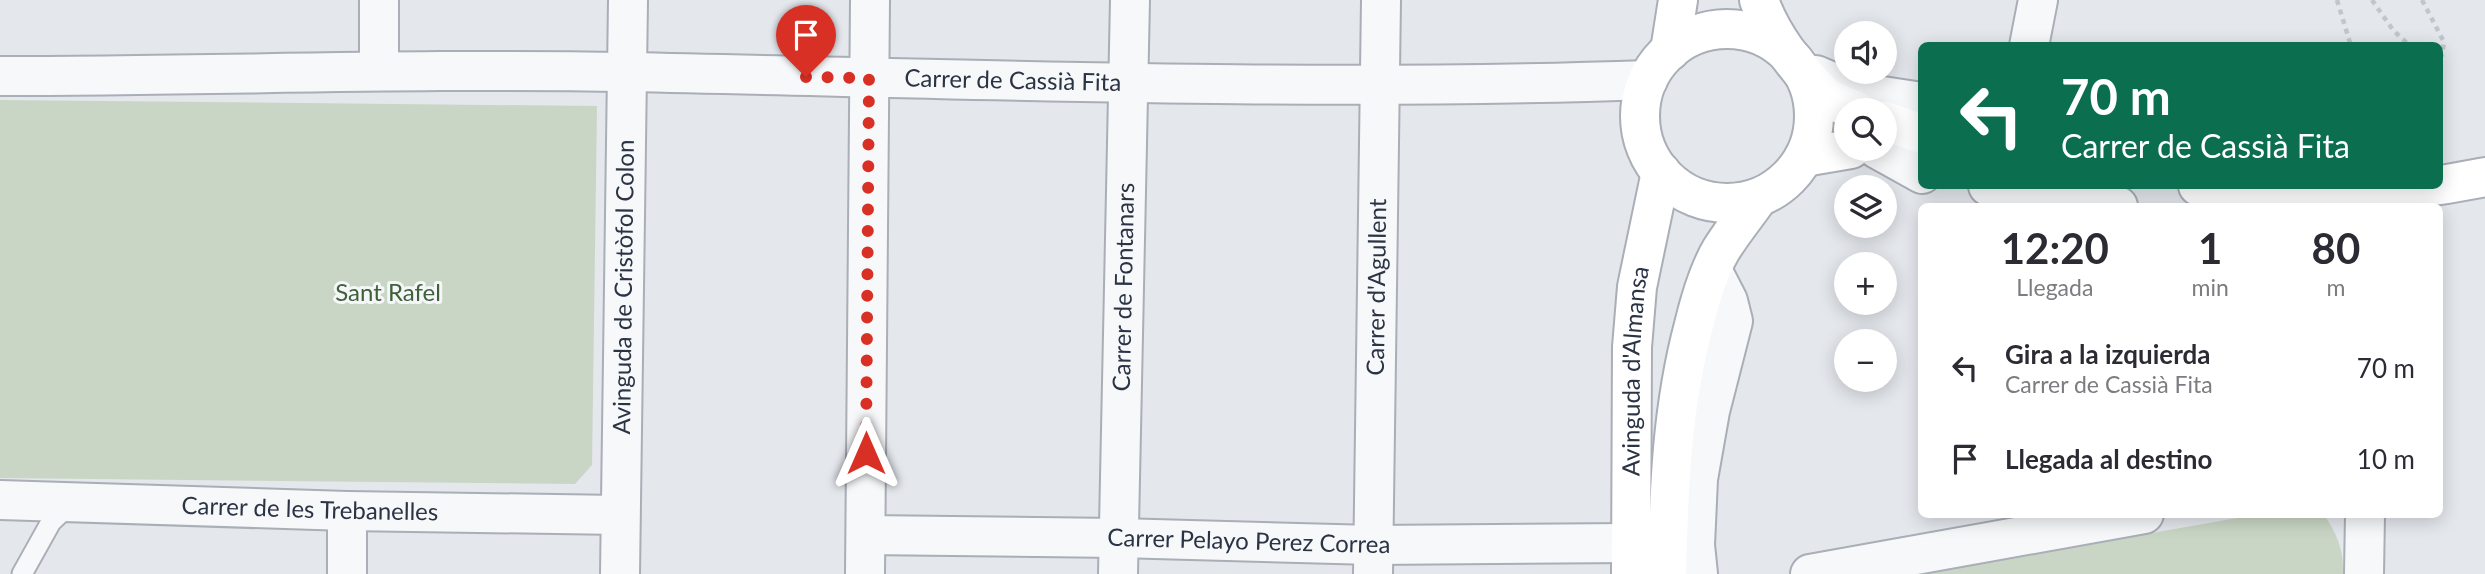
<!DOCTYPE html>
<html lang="es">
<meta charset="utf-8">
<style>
body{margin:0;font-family:Lato,sans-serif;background:#f7f7f7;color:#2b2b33;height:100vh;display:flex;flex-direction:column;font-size:26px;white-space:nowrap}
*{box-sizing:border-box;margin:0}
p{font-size:23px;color:#7c7c81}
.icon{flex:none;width:38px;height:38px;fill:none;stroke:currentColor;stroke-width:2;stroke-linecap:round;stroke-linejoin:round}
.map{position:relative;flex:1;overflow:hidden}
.details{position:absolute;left:1918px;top:203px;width:525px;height:315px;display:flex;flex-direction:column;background:#fff;border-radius:10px;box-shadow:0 4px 18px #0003}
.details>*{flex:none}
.banner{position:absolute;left:1918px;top:42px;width:525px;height:147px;border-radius:10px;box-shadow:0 4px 18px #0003;background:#0b6e4f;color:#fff;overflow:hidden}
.tools{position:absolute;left:1834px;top:21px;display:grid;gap:14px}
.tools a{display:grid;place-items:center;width:63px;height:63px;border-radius:50%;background:#fff;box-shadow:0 4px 18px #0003;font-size:35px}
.pin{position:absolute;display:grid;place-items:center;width:60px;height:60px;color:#fff;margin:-72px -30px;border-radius:50% 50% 50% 0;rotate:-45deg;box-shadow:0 0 7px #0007}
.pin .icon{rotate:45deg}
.me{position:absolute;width:77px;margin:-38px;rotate:0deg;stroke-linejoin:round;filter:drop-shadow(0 0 5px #0008)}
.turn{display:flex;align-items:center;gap:24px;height:147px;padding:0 28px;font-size:32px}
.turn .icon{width:91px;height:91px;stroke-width:2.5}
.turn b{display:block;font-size:49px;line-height:60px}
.eta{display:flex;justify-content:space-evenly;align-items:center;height:119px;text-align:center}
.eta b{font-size:42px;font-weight:700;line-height:49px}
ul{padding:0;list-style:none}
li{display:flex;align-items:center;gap:21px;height:91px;padding:0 28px}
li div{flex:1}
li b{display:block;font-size:26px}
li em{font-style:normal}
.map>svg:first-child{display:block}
.green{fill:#c9d6c5}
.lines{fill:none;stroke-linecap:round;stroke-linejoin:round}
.lane-casing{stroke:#a9aeb7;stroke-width:23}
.street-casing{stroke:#a9aeb7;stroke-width:42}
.secondary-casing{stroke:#a9aeb7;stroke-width:42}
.path{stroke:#c2c5cb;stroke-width:4.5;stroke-dasharray:5 5;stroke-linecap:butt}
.lane{stroke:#f7f8fa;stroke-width:19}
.street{stroke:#f7f8fa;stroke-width:38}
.secondary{stroke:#fff;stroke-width:38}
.route{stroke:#d93025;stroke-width:12;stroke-dasharray:0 21.6}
.labels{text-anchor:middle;stroke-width:6;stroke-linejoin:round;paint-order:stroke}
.street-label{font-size:24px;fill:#2b3445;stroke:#f4f6f9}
.park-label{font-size:24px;fill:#3f6138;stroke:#f4f6f9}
</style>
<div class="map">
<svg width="2485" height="574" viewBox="0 0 2485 574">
<rect width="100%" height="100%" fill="#e4e7ec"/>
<g class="green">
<path d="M0,100L597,106L592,465L575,484L0,478Z"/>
<path d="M2254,515H2324C2337,533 2344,551 2343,574H1921Z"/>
</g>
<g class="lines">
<defs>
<path id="lane" d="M22,574L51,522L69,505"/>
<g id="street">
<path d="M379,0V71"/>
<path d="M2029,46L2038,0"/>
<path d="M1816,75L1856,92L1922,102"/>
<path id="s1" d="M0,76C210,76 420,68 629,72C969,79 1309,92 1648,80"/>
<path d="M1877,149L1922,174"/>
<path d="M1988,186L2118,206"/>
<path id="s2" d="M0,500L347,511L620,515"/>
<path id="s3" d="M866,535L1118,538L1373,545L1631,543"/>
<path d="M347,574V511"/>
<path id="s4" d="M620,574L628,0"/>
<path d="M865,574L870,0"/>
<path id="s5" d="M1118,574L1130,0"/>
<path id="s6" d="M1373,574L1381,0"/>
<path d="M1698,574L1695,545L1698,479L1710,411L1733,321L1728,301L1712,270"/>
<path d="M1810,574L2144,514"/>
<path d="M2364,574L2365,514"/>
</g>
<g id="secondary">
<path d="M1759,0C1770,33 1799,73 1825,96C1833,102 1846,106 1855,110"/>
<circle cx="1727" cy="116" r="87"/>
<path d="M1670,51L1678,0"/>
<path d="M1885,121L1922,134"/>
<path d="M1804,157L1851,149"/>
<path d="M2198,186C2291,201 2392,196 2485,177"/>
<path id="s7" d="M1631,574L1632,347L1637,287L1661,172"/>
<path d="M1667,574C1669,489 1672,407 1694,325C1700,300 1708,272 1721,250C1732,232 1746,215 1758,198"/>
</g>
</defs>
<use href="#lane" class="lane-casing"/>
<use href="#street" class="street-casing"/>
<use href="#secondary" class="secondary-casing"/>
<g class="path">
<path d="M2337,0L2351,46"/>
<path d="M2372,0L2393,30L2410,46"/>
<path d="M2422,0L2444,42L2442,55L2440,57"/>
</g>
<use href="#lane" class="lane"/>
<use href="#street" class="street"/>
<use href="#secondary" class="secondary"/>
</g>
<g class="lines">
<path class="route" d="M806,77L869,78L866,453"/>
</g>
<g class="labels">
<g class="street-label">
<text dy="8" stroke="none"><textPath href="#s1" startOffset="1013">Carrer de Cassià Fita</textPath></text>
<text dy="8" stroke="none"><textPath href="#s4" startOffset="287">Avinguda de Cristòfol Colon</textPath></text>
<text dy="8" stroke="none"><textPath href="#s5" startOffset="287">Carrer de Fontanars</textPath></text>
<text dy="8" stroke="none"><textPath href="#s6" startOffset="287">Carrer d'Agullent</textPath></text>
<text dy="8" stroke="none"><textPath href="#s7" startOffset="203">Avinguda d'Almansa</textPath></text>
<text dy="8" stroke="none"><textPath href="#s2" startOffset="310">Carrer de les Trebanelles</textPath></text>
<text dy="8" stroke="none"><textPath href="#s3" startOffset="383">Carrer Pelayo Perez Correa</textPath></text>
</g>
<g class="park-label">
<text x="388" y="301">Sant Rafel</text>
</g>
</g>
</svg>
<div class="tools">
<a><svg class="icon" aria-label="sound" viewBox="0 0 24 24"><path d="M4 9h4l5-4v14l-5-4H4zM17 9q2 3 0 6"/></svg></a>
<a><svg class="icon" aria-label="search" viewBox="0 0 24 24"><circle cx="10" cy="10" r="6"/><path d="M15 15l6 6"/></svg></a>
<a><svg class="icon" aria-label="layers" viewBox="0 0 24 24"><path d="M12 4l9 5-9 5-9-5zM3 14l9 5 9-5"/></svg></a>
<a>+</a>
<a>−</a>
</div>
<div class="pin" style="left:806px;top:77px;background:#d93025"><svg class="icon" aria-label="arrive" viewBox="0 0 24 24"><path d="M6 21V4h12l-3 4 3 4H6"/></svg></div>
<svg class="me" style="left:866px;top:453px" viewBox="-20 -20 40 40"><path d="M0-17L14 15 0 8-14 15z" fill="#d93025" stroke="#fff" stroke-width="4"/></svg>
<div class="banner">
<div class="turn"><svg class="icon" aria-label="left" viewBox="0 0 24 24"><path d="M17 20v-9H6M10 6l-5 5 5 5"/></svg><div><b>70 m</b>Carrer de Cassià Fita</div></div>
</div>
<section class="details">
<div class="eta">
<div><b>12:20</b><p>Llegada</p></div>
<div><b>1</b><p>min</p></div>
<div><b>80</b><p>m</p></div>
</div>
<ul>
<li><svg class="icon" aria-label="left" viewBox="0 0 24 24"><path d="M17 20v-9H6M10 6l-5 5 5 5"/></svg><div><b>Gira a la izquierda</b><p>Carrer de Cassià Fita</p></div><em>70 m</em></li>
<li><svg class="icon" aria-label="arrive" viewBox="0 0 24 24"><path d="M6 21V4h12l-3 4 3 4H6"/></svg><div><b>Llegada al destino</b></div><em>10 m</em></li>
</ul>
</section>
</div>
